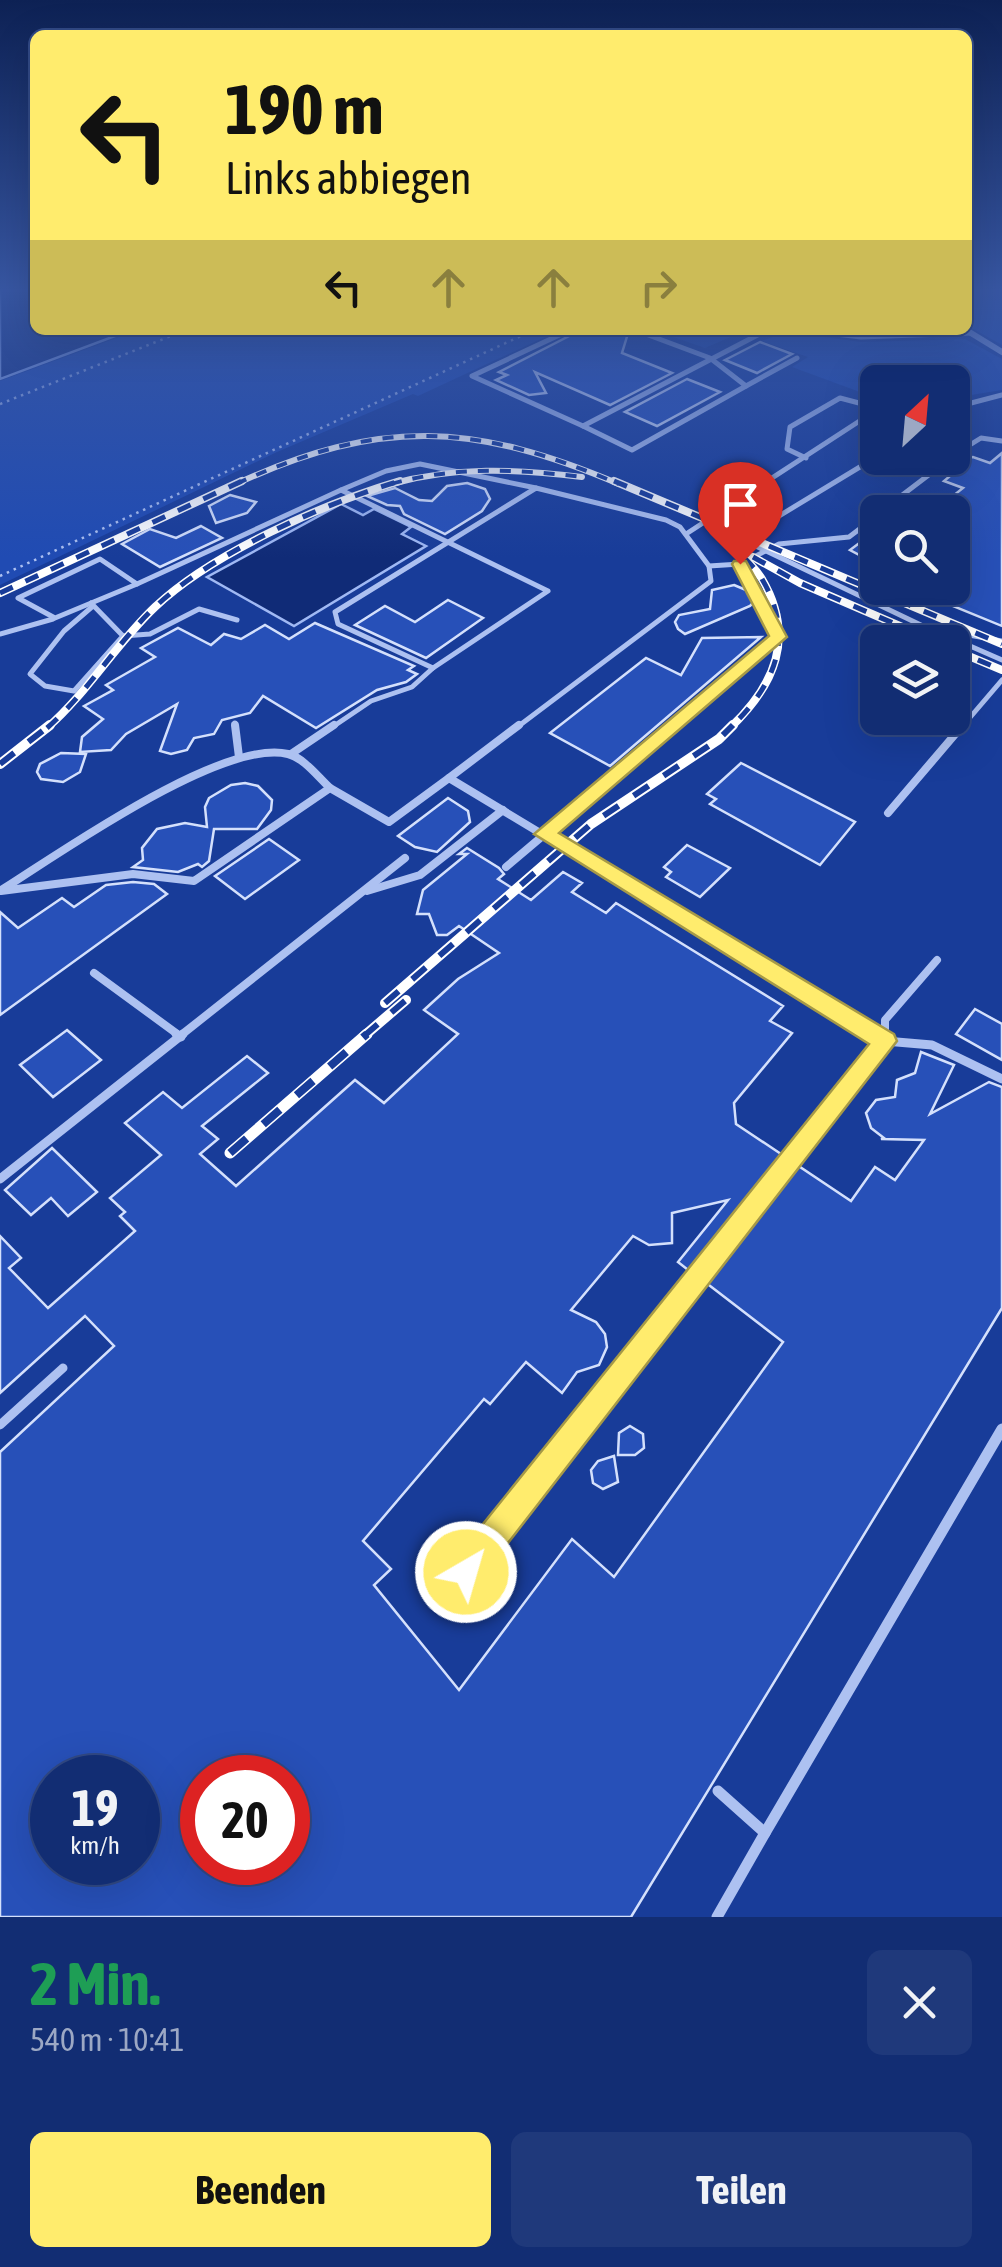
<!DOCTYPE html>
<html lang="de">
<meta charset="utf-8">
<style>
body{margin:0;font-family:"Asap Condensed",sans-serif;background:#1f397b;color:#f1f3f6;height:100vh;display:flex;flex-direction:column;font-size:38px;white-space:nowrap}
*{box-sizing:border-box;margin:0}
p{font-size:32px;color:#9ca8c4}
.icon{flex:none;width:55px;height:55px;fill:none;stroke:currentColor;stroke-width:2;stroke-linecap:round;stroke-linejoin:round}
.map{position:relative;height:1917px;overflow:hidden}
.details{display:flex;flex-direction:column;background:#122d73;flex:1}
.details>*{flex:none}
.banner{position:absolute;left:30px;top:30px;width:942px;height:305px;border-radius:15px;box-shadow:0 10px 40px #0002,0 0 0 2px #314985;background:#ffec6d;color:#111;overflow:hidden}
.needle{width:65px;rotate:26deg}
.fabs{position:absolute;left:860px;top:365px;display:grid;gap:20px}
.fabs a{display:grid;place-items:center;width:110px;height:110px;border-radius:15px;background:#122d73;box-shadow:0 10px 40px #0002,0 0 0 2px #314985;font-size:50px}
.speed{position:absolute;left:30px;top:1755px;display:flex;gap:20px;font-size:50px;font-weight:700;text-align:center}
.speed>*{display:grid;place-content:center;width:130px;height:130px;border-radius:50%;background:#122d73;box-shadow:0 10px 40px #0002,0 0 0 2px #314985;line-height:1}
.speed small{font-size:25px;font-weight:400}
.speed .limit{border:15px solid #d22;background:#fff;color:#111}
.pin{position:absolute;display:grid;place-items:center;width:85px;height:85px;color:#fff;margin:-102px -42px;border-radius:50% 50% 50% 0;rotate:-45deg;box-shadow:0 0 10px #0007}
.pin .icon{rotate:45deg}
.me{position:absolute;width:110px;margin:-55px;rotate:38deg;stroke-linejoin:round;filter:drop-shadow(0 0 8px #0008)}
.turn{display:flex;align-items:center;gap:35px;height:210px;padding:0 30px;font-size:45px}
.turn .icon{width:130px;height:130px;stroke-width:2.5}
.turn b{display:block;font-size:70px;line-height:85px}
.lanes{display:flex;align-items:center;height:95px;padding:0 30px;background:#0003;justify-content:center;gap:50px;direction:ltr}
.lanes .off{opacity:.35}
.round{display:grid;place-items:center;flex:none;width:105px;height:105px;border-radius:15px;background:#1f397b}
.summary{display:flex;align-items:center;justify-content:space-between;height:170px;padding:0 30px}
h1{font-size:60px;font-weight:700;line-height:75px;color:#1e9e55}
.cta{display:flex;gap:20px;margin-top:auto;padding:20px 30px}
.cta a{flex:1;height:115px;border-radius:15px;background:#ffec6d;color:#111;font-size:40px;font-weight:700;line-height:115px;text-align:center}
.cta a+a{background:#1f397b;color:#f1f3f6}
.map>svg:first-child{display:block}
.green{fill:#204bb3}
.water{fill:#102b77;stroke:#a0b9f4;stroke-width:2.5}
.building{fill:#2750b8;stroke:#d4e0fc;stroke-width:2.5;fill-rule:evenodd}
.lines{fill:none;stroke-linecap:round;stroke-linejoin:round}
.path{stroke:#adc1f1;stroke-width:2.5;stroke-dasharray:2.5 5;stroke-linecap:butt}
.lane-far3{stroke:#adc1f1;stroke-width:5}
.lane-far2{stroke:#adc1f1;stroke-width:8}
.lane-far1{stroke:#adc1f1;stroke-width:9}
.lane{stroke:#adc1f1;stroke-width:11}
.street{stroke:#adc1f1;stroke-width:6}
.rail-far3-casing{stroke:#fff;stroke-width:6}
.rail-far2-casing{stroke:#fff;stroke-width:8}
.rail-far1-casing{stroke:#fff;stroke-width:10}
.rail-casing{stroke:#fff;stroke-width:11}
.rail-far3{stroke:#183c99;stroke-width:4;stroke-dasharray:11;stroke-linecap:butt}
.rail-far2{stroke:#183c99;stroke-width:5;stroke-dasharray:14;stroke-linecap:butt}
.rail-far1{stroke:#183c99;stroke-width:6;stroke-dasharray:18;stroke-linecap:butt}
.rail{stroke:#183c99;stroke-width:8;stroke-dasharray:22;stroke-linecap:butt}
.route{fill:#ffec6d;stroke:#a69947;stroke-width:2.5}
</style>
<div class="map">
<svg width="1002" height="1917" viewBox="0 0 1002 1917">
<rect width="100%" height="100%" fill="#183c99"/>
<g class="green">
<path d="M968,289H1002V345L968,326Z"/>
<path d="M138,330H560L418,396L413,394L277,452L0,585V381Z"/>
<path d="M653,330H747L705,348Z"/>
<path d="M788,332L861,342L965,339L1002,359V390L953,398L952,382H878L877,395H868L792,367L808,357L761,341Z"/>
</g>
<g class="water">
<path d="M0,289H35V330H131L0,379Z"/>
<path d="M341,504L363,515L374,509L411,527L402,534L426,546L294,626L207,577Z"/>
</g>
<g class="building">
<path d="M581,330H629L622,353L672,373L610,405L535,372L546,393L529,395L496,380L507,375L499,372Z"/>
<path d="M760,342L792,354L757,373L725,360Z"/>
<path d="M687,379L720,392L657,426L625,412Z"/>
<path d="M1002,453V626L909,588H952V512H933L963,488L944,481L956,471L955,463L959,459L973,457L990,463Z"/>
<path d="M467,483L485,489L490,499L482,511L445,534L404,514L400,506L387,505L367,496L395,488L419,500L432,501L447,486Z"/>
<path d="M230,495L256,502L247,513L216,523L209,506Z"/>
<path d="M201,526L222,538L160,567L122,544L150,529L176,538Z"/>
<path d="M878,529V565L850,550Z"/>
<path d="M734,585L746,590L753,603L750,606L685,634L678,629L675,622L679,615L710,609L712,590Z"/>
<path d="M448,600L483,618L426,658L355,625L385,606L415,622Z"/>
<path d="M315,623L414,666L408,670L417,674L406,682L377,690L316,728L263,696L250,713L222,720L214,734L194,738L187,750L171,754L160,751L177,704L126,734L111,750L80,752L82,737L103,719L84,706L113,690L106,685L155,657L141,648L178,628L211,645L224,634L241,639L265,625L289,639Z"/>
<path d="M761,637L610,766L550,733L646,658L681,675L702,638Z"/>
<path d="M61,753L86,754L80,772L63,782L41,779L37,772L40,764Z"/>
<path d="M741,763L855,822L820,865L710,804L716,799L707,794Z"/>
<path d="M245,783L258,786L272,800L271,810L257,829H214L209,861L202,867L198,864L178,872L133,867L143,860L142,848L157,829L185,823L207,827L205,807L209,798L231,785Z"/>
<path d="M448,798L468,811L470,822L437,852L415,847L398,836Z"/>
<path d="M269,839L299,860L245,899L215,876Z"/>
<path d="M687,845L730,868L700,897L666,877L671,872L664,867Z"/>
<path d="M467,848L499,868L504,874L498,879L531,900L563,872L582,883L572,892L606,913L616,903L783,1006L770,1021L792,1033L734,1103L736,1124L784,1156L692,1273L678,1262L728,1200L672,1213V1243L649,1245L633,1236L571,1310L596,1322L605,1334L607,1347L599,1365L577,1372L562,1393L526,1362L490,1404L484,1399L363,1541L391,1569L374,1585L459,1690L572,1539L614,1577L783,1342L705,1282L797,1165L851,1201L875,1167L895,1180L924,1140L881,1139L884,1138L871,1128L866,1113L876,1100L895,1097L897,1080L915,1073L921,1052L954,1065L930,1114L989,1082L1002,1087V1308L631,1917H0V1452L114,1346L85,1316L0,1393V1236L21,1258L9,1268L48,1308L135,1231L120,1216L125,1212L110,1198L161,1155L125,1123L163,1092L182,1108L247,1056L268,1073L202,1126L218,1139L200,1154L236,1186L355,1080L384,1103L458,1034L424,1010L458,979L499,953L459,926L447,935H437L429,914H417L423,890L467,854H459ZM52,1778H138V1862H52ZM202,1778H288V1862H202Z"/>
<path d="M133,882L154,884L167,894L0,1015V912L18,928L62,898L74,907L106,885Z"/>
<path d="M975,1009L1002,1024V1060L956,1034Z"/>
<path d="M67,1030L101,1060L53,1097L20,1065Z"/>
<path d="M52,1148L97,1192L68,1216L51,1198L31,1215L5,1190Z"/>
<path d="M630,1426L643,1434L644,1448L635,1455H618L619,1433Z"/>
<path d="M614,1456L618,1482L603,1489L593,1483L591,1470L598,1461Z"/>
</g>
<g class="lines">
<g class="path">
<path d="M0,404L186,330"/>
<path d="M0,576L534,330"/>
</g>
<g class="lane-far3">
<path d="M570,330L472,376L583,426L767,330"/>
<path d="M802,330L861,337L970,333"/>
<path d="M746,386L797,358"/>
<path d="M952,408L1002,395"/>
<path d="M583,426L632,450L746,386L710,358L635,330"/>
<path d="M878,456L741,539L925,627L1002,641"/>
<path d="M952,456L981,438L1002,441"/>
<path d="M806,458L787,449L790,427L840,398L878,408"/>
<path d="M880,512L951,458"/>
<path d="M686,534L878,409"/>
<path d="M100,559L137,584L55,618L18,598Z"/>
<path d="M137,584L341,490"/>
<path d="M91,603L123,636L74,691L45,686L30,674L64,631L93,606"/>
<path d="M938,632L1002,660"/>
<path d="M0,634L53,619"/>
<path d="M123,636L150,634L199,609L237,620"/>
<path d="M433,668L548,591L341,490L386,471L420,464L536,488"/>
<path d="M235,723L236,728"/>
<path d="M331,728L371,701L412,687L433,668L338,624L335,612L536,488L666,520L680,527L709,566L740,564"/>
<path d="M516,728L711,581L709,566"/>
<path d="M671,728L778,637L740,564L779,544L849,537L878,515"/>
<path d="M961,728L1002,680"/>
</g>
<g class="lane-far2">
<path d="M235,725L239,757"/>
<path d="M291,754L334,725"/>
<path d="M449,778L519,725"/>
<path d="M888,813L963,725"/>
<path d="M506,867L674,725"/>
<path d="M3,889C60,853 223,738 288,754C304,758 318,777 330,788"/>
<path d="M1,891L133,874L194,881L330,788L389,822L449,778L877,1036"/>
<path d="M367,891L420,875L503,810"/>
<path d="M94,973L180,1036"/>
<path d="M180,1036L405,858"/>
<path d="M885,1036V1020L937,960"/>
</g>
<g class="lane-far1">
<path d="M176,1034L181,1037"/>
<path d="M873,1034L885,1041"/>
<path d="M885,1034V1041"/>
<path d="M0,1179L183,1034"/>
<path d="M0,1425L63,1368"/>
<path d="M581,1426L885,1041L932,1045L1002,1079"/>
</g>
<g class="lane">
<path d="M441,1603L583,1423"/>
<path d="M765,1833L1002,1429"/>
<path d="M717,1917L765,1833L718,1791"/>
</g>
<path class="street" d="M966,330L1002,352"/>
<defs>
<g id="rail-far3">
<path d="M236,484C381,417 475,423 619,484"/>
<path d="M391,484C455,466 517,469 582,477"/>
</g>
<g id="rail-far2">
<path d="M614,481L1002,644"/>
<path d="M724,538C736,551 753,564 762,579C796,637 775,685 730,728"/>
<path d="M753,557L800,583L937,642"/>
<path d="M0,593L242,481"/>
<path d="M952,649L1002,670"/>
<path d="M47,728C88,692 115,645 155,607C212,553 325,503 400,481"/>
</g>
<g id="rail-far1">
<path d="M0,764L50,725"/>
<path d="M385,1003L591,824L719,739L733,725"/>
<path d="M364,1036L406,1000"/>
</g>
<path id="rail" d="M230,1153L367,1034"/>
</defs>
<use href="#rail-far3" class="rail-far3-casing"/>
<use href="#rail-far2" class="rail-far2-casing"/>
<use href="#rail-far1" class="rail-far1-casing"/>
<use href="#rail" class="rail-casing"/>
<use href="#rail-far3" class="rail-far3"/>
<use href="#rail-far2" class="rail-far2"/>
<use href="#rail-far1" class="rail-far1"/>
<use href="#rail" class="rail"/>
</g>
<linearGradient id="sky" x2="0" y2="1"><stop stop-color="#0d2154"/><stop offset="0.52" stop-color="#3756a2"/><stop offset="1" stop-color="#3756a2" stop-opacity="0"/></linearGradient>
<rect width="1002" height="558" fill="url(#sky)"/>
<path class="route" d="M734,561H746L787,637L559,833L894,1034L897,1041L477,1583L466,1588L454,1583L449,1572L454,1560L869,1044L534,834L769,636L732,564Z"/>
</svg>
<div class="fabs">
<a><svg class="needle" viewBox="-14 -14 28 28"><path d="M0-13l5 13h-10z" fill="#e53935"/><path d="M0 13l5-13h-10z" fill="#9ca8c4"/></svg></a>
<a><svg class="icon" aria-label="search" viewBox="0 0 24 24"><circle cx="10" cy="10" r="6"/><path d="M15 15l6 6"/></svg></a>
<a><svg class="icon" aria-label="layers" viewBox="0 0 24 24"><path d="M12 4l9 5-9 5-9-5zM3 14l9 5 9-5"/></svg></a>
</div>
<div class="speed"><div>19<small>km/h</small></div><div class="limit">20</div></div>
<div class="pin" style="left:740px;top:564px;background:#d93025"><svg class="icon" aria-label="arrive" viewBox="0 0 24 24"><path d="M6 21V4h12l-3 4 3 4H6"/></svg></div>
<svg class="me" style="left:466px;top:1572px" viewBox="-20 -20 40 40"><circle r="17" fill="#ffec6d" stroke="#fff" stroke-width="3"/><path d="M0-11L8 9 0 5-8 9z" fill="#fff"/></svg>
<div class="banner">
<div class="turn"><svg class="icon" aria-label="left" viewBox="0 0 24 24"><path d="M17 20v-9H6M10 6l-5 5 5 5"/></svg><div><b>190 m</b>Links abbiegen</div></div>
<div class="lanes"><svg class="icon" aria-label="left" viewBox="0 0 24 24"><path d="M17 20v-9H6M10 6l-5 5 5 5"/></svg><svg class="icon off" aria-label="ahead" viewBox="0 0 24 24"><path d="M12 20V5M6 11l6-6 6 6"/></svg><svg class="icon off" aria-label="ahead" viewBox="0 0 24 24"><path d="M12 20V5M6 11l6-6 6 6"/></svg><svg class="icon off" aria-label="right" viewBox="0 0 24 24"><path d="M7 20v-9h11M14 6l5 5-5 5"/></svg></div>
</div>
</div>
<section class="details">
<div class="summary"><div><h1>2 Min.</h1><p>540 m · 10:41</p></div><a class="round"><svg class="icon" aria-label="close" viewBox="0 0 24 24"><path d="M6 6l12 12M18 6L6 18"/></svg></a></div>
<div class="cta"><a>Beenden</a><a>Teilen</a></div>
</section>
